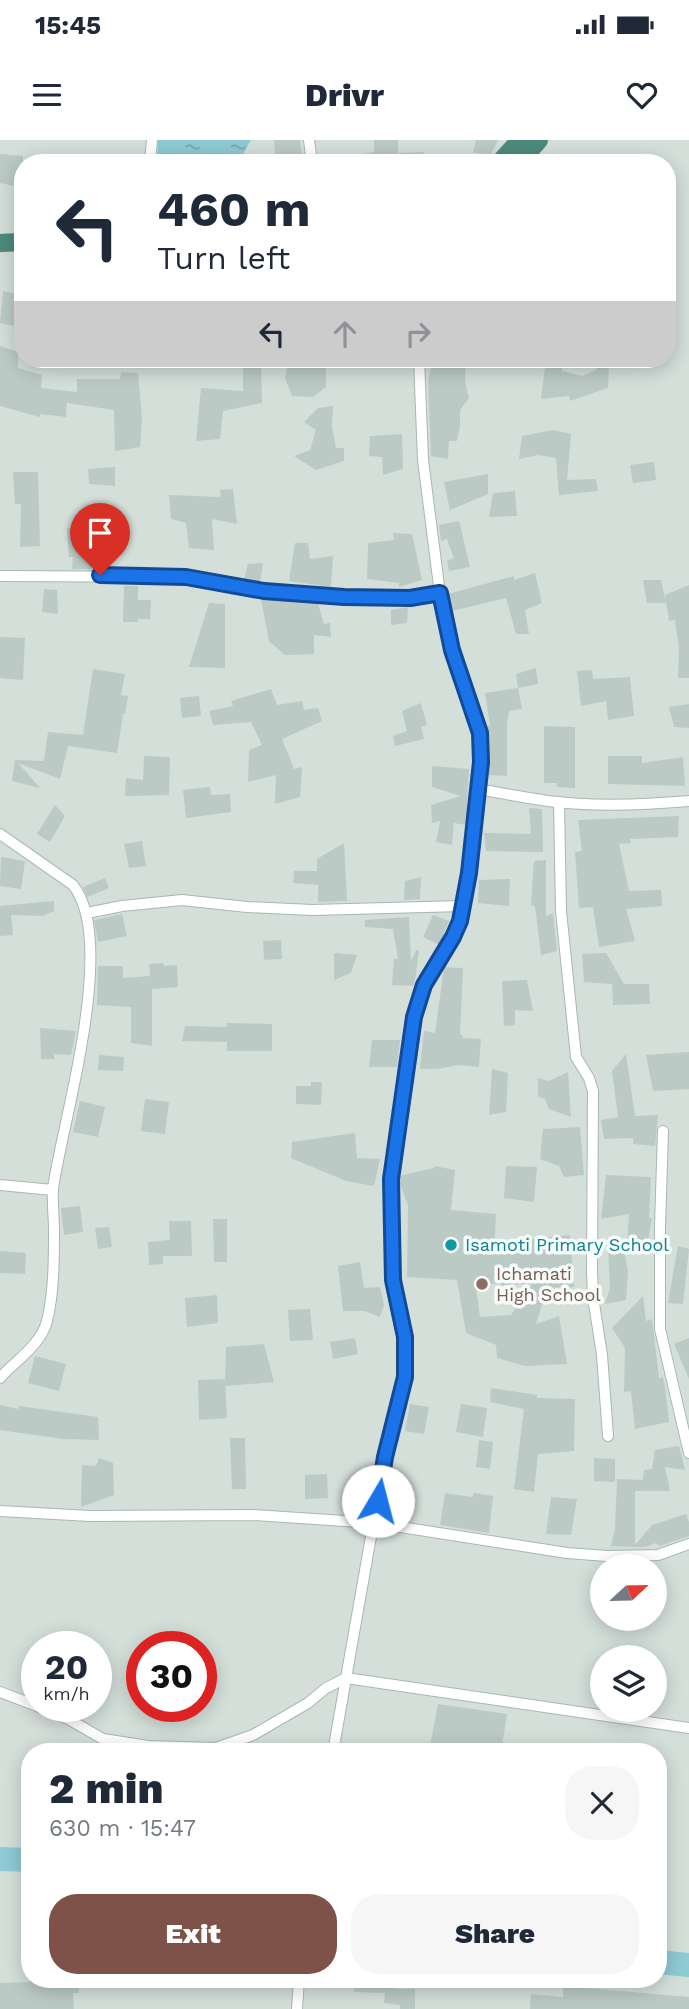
<!DOCTYPE html>
<meta charset="utf-8">
<style>
body{margin:0;font-family:"Work Sans",sans-serif;background:#f6f6f7;color:#1f2937;height:100vh;display:flex;flex-direction:column;font-size:26px;white-space:nowrap}
*{box-sizing:border-box;margin:0}
p{font-size:23px;color:#747a83}
.icon{flex:none;width:38px;height:38px;fill:none;stroke:currentColor;stroke-width:2;stroke-linecap:round;stroke-linejoin:round}
.map{position:relative;flex:1;overflow:hidden}
.sheet{position:absolute;left:21px;top:1603px;width:646px;height:245px;display:flex;flex-direction:column;background:#fff;border-radius:28px;box-shadow:0 4px 18px #0003}
.sheet>*{flex:none}
.guide{position:absolute;left:14px;top:14px;width:662px;height:214px;border-radius:28px;box-shadow:0 4px 18px #0003;background:#fff;color:#1f2937;overflow:hidden}
.needle{width:46px;rotate:68deg}
.tools{position:absolute;left:590px;top:1414px;display:grid;gap:14px}
.tools a{display:grid;place-items:center;width:77px;height:77px;border-radius:50%;background:#fff;box-shadow:0 4px 18px #0003;font-size:35px}
.speed{position:absolute;left:21px;top:1491px;display:flex;gap:14px;font-size:35px;font-weight:700;text-align:center}
.speed>*{display:grid;place-content:center;width:91px;height:91px;border-radius:50%;background:#fff;box-shadow:0 4px 18px #0003;line-height:1}
.speed small{font-size:18px;font-weight:400}
.speed .limit{border:10px solid #d22;background:#fff;color:#111}
.pin{position:absolute;display:grid;place-items:center;width:60px;height:60px;color:#fff;margin:-72px -30px;border-radius:50% 50% 50% 0;rotate:-45deg;box-shadow:0 0 7px #0007}
.pin .icon{rotate:45deg}
.me{position:absolute;width:77px;margin:-38px;rotate:8deg;stroke-linejoin:round;filter:drop-shadow(0 0 5px #0008)}
.turn{display:flex;align-items:center;gap:24px;height:147px;padding:0 28px;font-size:32px}
.turn .icon{width:91px;height:91px;stroke-width:2.5}
.turn b{display:block;font-size:49px;line-height:60px}
.lanes{display:flex;align-items:center;height:66px;padding:0 28px;background:#0003;justify-content:center;gap:35px;direction:ltr}
.lanes .off{opacity:.35}
.round{display:grid;place-items:center;flex:none;width:74px;height:74px;border-radius:28px;background:#f6f6f7}
.headline{display:flex;align-items:center;justify-content:space-between;height:119px;padding:0 28px}
h1{font-size:42px;font-weight:800;line-height:52px}
.cta{display:flex;gap:14px;margin-top:auto;padding:14px 28px}
.cta a{flex:1;height:80px;border-radius:28px;background:#7f5249;color:#fff;font-size:28px;font-weight:800;line-height:80px;text-align:center}
.cta a+a{background:#f6f6f7;color:#1f2937}
.status{display:flex;justify-content:space-between;align-items:center;height:49px;padding:0 35px;background:#fff;direction:ltr}
.status svg{height:19px;fill:currentColor}
header{display:flex;justify-content:space-between;align-items:center;height:91px;padding:0 28px;background:#fff;font-size:32px;font-weight:800}
.map>svg:first-child{display:block}
.built{fill:#d4dfda;fill-rule:evenodd}
.water{fill:url(#water-ripples)}
.lines{fill:none;stroke-linecap:round;stroke-linejoin:round}
.river{stroke:#8ec9d4;stroke-width:24}
.building{fill:#bbcac4;fill-rule:evenodd}
.minor-casing{stroke:#a8b8b2;stroke-width:12}
.trunk-casing{stroke:#c2cac8;stroke-width:19}
.minor{stroke:#fff;stroke-width:10}
.trunk{stroke:#4c8a7c;stroke-width:18}
.route-casing{stroke:#114b97;stroke-width:18}
.route{stroke:#1a73e8;stroke-width:12}
.culture-dot{fill:#0f9aa8;stroke:#f7fbf9;stroke-width:2.5}
.education-dot{fill:#8d6e63;stroke:#f7fbf9;stroke-width:2.5}
.labels{text-anchor:middle;stroke-width:7;stroke-linejoin:round;paint-order:stroke}
.culture-label{font-size:18px;fill:#0d838f;stroke:#f7fbf9;text-anchor:start}
.education-label{font-size:18px;fill:#785e54;stroke:#f7fbf9;text-anchor:start}
</style>
<div class="status"><b>15:45</b><svg viewBox="0 0 49 12"><path d="M0 12V9h3v3zM5 12V6h3v6zM10 12V3h3v9zM15 12V0h3v12zM26 1h20v11H26zM47 4h2v5h-2z"/></svg></div>
<header><svg class="icon" aria-label="menu" viewBox="0 0 24 24"><path d="M4 6h16M4 12h16M4 18h16"/></svg>Drivr<svg class="icon" aria-label="heart" viewBox="0 0 24 24"><path d="M12 20l-8-8c-3-5 5-10 8-4 3-6 11-1 8 4z"/></svg></header>
<div class="map">
<svg width="689" height="1869" viewBox="0 0 689 1869">
<defs>
<pattern id="water-ripples" width="26" height="14" patternUnits="userSpaceOnUse" patternTransform="scale(1.75)"><rect width="26" height="14" fill="#8ec9d4"/><path d="M2 4q2-2 4 0t4 0M15 11q2-2 4 0t4 0" fill="none" stroke="#74a5ad"/></pattern>
</defs>
<rect width="100%" height="100%" fill="#e6efeb"/>
<path class="built" d="M0,0H689V1869H0ZM23,23H667V219H23ZM602,1426H654V1479H602ZM37,1507H96V1566H37ZM142,1507H201V1566H142ZM602,1517H654V1570H602ZM30,1612H658V1839H30Z"/>
<path class="water" d="M158,0H251L240,20L234,23H157Z"/>
<g class="lines">
<g class="river">
<path d="M0,1719L30,1720"/>
<path d="M658,1822L689,1825"/>
</g>
</g>
<g class="building">
<path d="M274,0H300L303,23H257L275,14Z"/>
<path d="M374,0H398V13L424,12V23H348L347,17L374,12Z"/>
<path d="M476,0H498L491,14L473,13Z"/>
<path d="M0,14L23,16V48L0,43Z"/>
<path d="M3,151L23,155V188L0,183Z"/>
<path d="M0,206L18,212V228L42,235L41,248L77,252V239H120L121,232L138,233L142,279L140,307L115,311L114,270L67,263L66,277L40,274V277L0,266Z"/>
<path d="M289,219H326V247L313,257L292,256L285,238Z"/>
<path d="M450,219H466L465,242L469,258L460,270V286L457,301H449L448,319L431,316L428,241L432,223L449,225Z"/>
<path d="M601,219L609,223L608,248L570,261L569,256L541,259L545,227H562V231L582,236L596,230Z"/>
<path d="M261,223L262,263L223,271L220,299L196,301L201,248L243,251V225Z"/>
<path d="M333,266L332,287L336,308H344V321L316,330L294,316L310,310L316,290L304,282L318,268Z"/>
<path d="M553,290L571,294L567,340L596,339L598,351L559,355L556,318L538,315L519,319L522,296Z"/>
<path d="M402,294L403,329L383,335L382,317L369,316L370,296Z"/>
<path d="M654,322L656,340L633,343L630,325Z"/>
<path d="M115,327V346L89,344L88,329Z"/>
<path d="M13,332H38L40,406L20,407L21,364H15Z"/>
<path d="M488,334V354L450,370L444,342Z"/>
<path d="M233,349L237,384L212,379L214,410L189,408L186,383L171,379L169,355L221,357L220,350Z"/>
<path d="M515,351L517,376L489,377L493,353Z"/>
<path d="M102,380V406H107L105,429H72L73,417H69L67,388H91L90,381Z"/>
<path d="M459,381L470,427L449,431L447,421L454,418L447,399L441,401L439,385Z"/>
<path d="M393,393L412,394L422,440L399,447V443L367,439L368,403L394,400Z"/>
<path d="M295,403H308L310,419L333,416L331,447L289,441Z"/>
<path d="M263,423L260,442L244,439L248,424Z"/>
<path d="M535,433L542,463L525,470L529,494H516L506,458L452,471L448,454L514,436V440Z"/>
<path d="M643,440H661L666,463H647Z"/>
<path d="M689,445V538H678L679,508L675,480L669,481L665,455Z"/>
<path d="M124,446H138V460H151L150,479H138V482H123Z"/>
<path d="M44,449L57,450L58,474L42,472Z"/>
<path d="M261,459L318,463L324,484L330,483L331,497L314,495V514L285,515L269,501Z"/>
<path d="M209,463L225,464V528L189,527Z"/>
<path d="M408,467L407,483L391,485V470Z"/>
<path d="M0,497L25,498L23,540L0,538Z"/>
<path d="M536,528L538,544L518,548L516,534Z"/>
<path d="M93,529L125,534L121,555L128,556L125,574H123L117,613L68,606L60,639L18,623L40,648L12,641L15,620L44,621L48,592L83,595Z"/>
<path d="M592,530L593,539L630,537L634,576L608,580L606,561L581,566L577,531Z"/>
<path d="M518,548L522,569L509,571L507,583V636L488,635L487,586H490L485,553Z"/>
<path d="M271,549L277,565L302,561L304,570L318,568L322,581L282,599L294,629L302,627L300,657L275,664L276,635L248,642L249,610L262,605L251,582L213,585L209,571L233,566L231,561Z"/>
<path d="M199,556L201,576L182,578L180,558Z"/>
<path d="M421,563L427,585L421,587L424,599L395,606L393,596L407,591L402,571Z"/>
<path d="M689,564V588L674,587L669,567Z"/>
<path d="M544,586L575,587V648L557,647V643H544Z"/>
<path d="M144,616L170,617L169,655L125,656L126,638L143,640Z"/>
<path d="M608,616H642V623L683,617L685,646L608,644Z"/>
<path d="M432,626L469,629L466,685L454,683L452,705L436,702L440,681L432,683L431,665L461,656L432,647Z"/>
<path d="M210,647L211,655L230,654L231,672L186,678L183,650Z"/>
<path d="M55,665L65,676L50,702L37,694Z"/>
<path d="M529,668L542,669L543,712L486,711L484,693L531,694Z"/>
<path d="M679,676L678,697L630,699L631,703L619,704L629,751L661,750L662,766L626,769L635,801L599,807L593,767L579,768L575,712L582,711L578,680Z"/>
<path d="M142,701L146,726L129,728L124,704Z"/>
<path d="M344,703L347,761L318,762V745L293,743L294,731H317V719Z"/>
<path d="M1,717L25,721L21,749L0,746Z"/>
<path d="M546,720V776L553,773L557,811L541,815L535,766L531,765L534,721Z"/>
<path d="M421,737L420,759L404,760L405,741Z"/>
<path d="M105,738L109,748L87,757L83,747Z"/>
<path d="M510,739L509,766L478,763L479,740Z"/>
<path d="M54,761V771L43,776L11,775L13,795L0,796V766Z"/>
<path d="M122,774L127,796L98,802L94,780Z"/>
<path d="M433,775L449,781L439,805L423,797Z"/>
<path d="M409,777L411,821L416,810L419,811L414,846L392,845L394,819H398L393,789L365,787V780Z"/>
<path d="M281,800L282,819L264,820L263,801Z"/>
<path d="M334,813L357,815L351,833L334,840Z"/>
<path d="M606,813L624,844H649L650,864L613,865L612,844L584,842L582,814Z"/>
<path d="M163,823L164,826L177,825L178,847L152,849V906L131,903V867L97,865L98,826H123V838L150,836L149,824Z"/>
<path d="M444,827L463,828L460,895H463L462,898L481,899L479,927L458,925L437,929H420L424,891L435,893Z"/>
<path d="M527,840L533,871L515,870V885L504,886L502,841Z"/>
<path d="M227,883L272,884V911H227V902L182,901L185,886L227,887Z"/>
<path d="M40,888L76,891L71,915L54,914V919H41Z"/>
<path d="M372,900H400L397,927H369Z"/>
<path d="M689,912V949L653,951L646,915Z"/>
<path d="M626,914L635,976L658,975L655,1006L633,1004V998L604,999L601,980L618,977L612,931Z"/>
<path d="M99,915L124,917L123,931L98,930Z"/>
<path d="M492,929L508,933L506,972L489,975Z"/>
<path d="M568,932L571,977L549,969L545,959L538,956V938L549,941Z"/>
<path d="M311,942H322L321,965L296,964V946H311Z"/>
<path d="M145,959L169,962L165,994L141,991Z"/>
<path d="M80,961L105,967L98,997L73,992Z"/>
<path d="M580,987L584,1035L564,1037L559,1026L540,1019L543,989Z"/>
<path d="M355,993L357,1018L380,1019L374,1046L346,1041L291,1018L292,1002Z"/>
<path d="M434,1026L455,1030L451,1070L496,1074L494,1112L531,1111L528,1099L570,1095L574,1147L547,1148L536,1184L559,1176L567,1224L525,1226L497,1218L496,1205L466,1193L457,1140L407,1137L408,1065L399,1042V1036L434,1028ZM475,1141L502,1145L532,1144L511,1175L480,1177Z"/>
<path d="M506,1026L537,1027L534,1062L504,1058Z"/>
<path d="M606,1035L651,1037L649,1078H652L647,1108L627,1106L629,1074L601,1079Z"/>
<path d="M80,1066L83,1092L64,1095L61,1068Z"/>
<path d="M213,1079H227V1122H214Z"/>
<path d="M169,1081H191L192,1116H163V1124L149,1125L148,1102L170,1100Z"/>
<path d="M109,1087L112,1107L98,1109L95,1088Z"/>
<path d="M608,1106H623L628,1131L626,1160L605,1164L610,1148Z"/>
<path d="M678,1106L689,1109L683,1164L668,1163Z"/>
<path d="M0,1111L26,1113L25,1134L0,1133Z"/>
<path d="M360,1122L364,1148L380,1147L384,1165L380,1177L364,1171H343L338,1126Z"/>
<path d="M217,1155L218,1183L187,1187L185,1158Z"/>
<path d="M643,1156L646,1181L652,1179L659,1238L663,1237L665,1247L669,1282L635,1289L631,1251L624,1252L625,1208L612,1188Z"/>
<path d="M310,1169L313,1200L290,1201L288,1170Z"/>
<path d="M355,1198L358,1214L333,1219L330,1202Z"/>
<path d="M689,1198V1239L674,1204Z"/>
<path d="M264,1204L274,1242L225,1246L226,1207Z"/>
<path d="M35,1216L66,1224L59,1251L28,1243Z"/>
<path d="M225,1239L227,1278L199,1280L198,1240Z"/>
<path d="M491,1248L537,1255V1258L575,1259L574,1311L538,1314L534,1352L514,1349L524,1269L490,1262Z"/>
<path d="M410,1264L429,1267L424,1294L405,1291Z"/>
<path d="M461,1264L487,1268L483,1297L456,1292Z"/>
<path d="M0,1265L18,1269L19,1266L98,1277L99,1300L63,1299L0,1290Z"/>
<path d="M230,1298H245L246,1349H232Z"/>
<path d="M479,1300L493,1302L490,1329L476,1327Z"/>
<path d="M679,1306L685,1330L665,1327L670,1351H635V1405L652,1385L686,1374L689,1382V1396L659,1406L656,1403L645,1407L611,1406L615,1389L617,1339L643,1340L644,1330L652,1329L655,1310Z"/>
<path d="M99,1318L113,1323L114,1355L81,1367L82,1325L96,1326Z"/>
<path d="M594,1318L615,1319V1342L594,1341Z"/>
<path d="M327,1334L328,1358L305,1359V1335Z"/>
<path d="M445,1353L472,1357L474,1353L493,1356L489,1393L440,1385Z"/>
<path d="M551,1357L577,1359L571,1395L546,1394Z"/>
<path d="M438,1564L507,1574L501,1612H429Z"/>
<path d="M30,1839H78L79,1853H73L74,1869H0V1843L30,1842Z"/>
<path d="M354,1839H397L396,1849H415V1869H400V1865L384,1863L385,1853L354,1852Z"/>
<path d="M563,1846L689,1857V1869H530L531,1854L563,1857Z"/>
</g>
<g class="lines">
<defs>
<g id="minor">
<path d="M309,0L312,23"/>
<path d="M150,23L152,0"/>
<path d="M0,436L186,437L264,451L362,458H410L440,454"/>
<path d="M478,649C501,653 525,658 548,661C594,667 643,665 689,661"/>
<path d="M559,662L561,771L576,917L589,938L593,951L592,1131L593,1157L602,1215L608,1296"/>
<path d="M0,694L73,745C118,802 63,979 53,1048C52,1061 54,1077 54,1090C54,1119 54,1153 47,1181C41,1205 15,1221 0,1238"/>
<path d="M87,773L122,766L182,760L247,767L312,770L463,766"/>
<path d="M663,991L660,1086V1189L689,1313"/>
<path d="M0,1045L53,1050"/>
<path d="M0,1371L90,1376L253,1375L375,1383L567,1413L607,1416L658,1415L689,1404"/>
<path d="M0,1552L37,1566"/>
<path d="M37,1566L70,1580L103,1599L148,1606L216,1608L253,1595L308,1563L326,1548L346,1538L689,1588"/>
<path d="M333,1612L385,1317L405,1237V1197L393,1141L391,1039L414,877L424,845L453,797L459,781L469,733L481,622L480,593L452,510L440,454L423,320L419,219"/>
<path d="M297,1869L299,1839"/>
</g>
<g id="trunk">
<path d="M499,23L520,0"/>
<path d="M519,23L539,0"/>
<path d="M0,103L23,102"/>
</g>
</defs>
<use href="#minor" class="minor-casing"/>
<use href="#trunk" class="trunk-casing"/>
<use href="#minor" class="minor"/>
<use href="#trunk" class="trunk"/>
</g>
<g class="lines">
<defs>
<path id="route" d="M100,435L186,437L264,451L344,457L410,458L440,453L452,510L480,593L481,622L469,733L460,781L453,797L424,845L414,877L391,1039L393,1140L405,1197V1237L385,1317L378,1361"/>
</defs>
<use href="#route" class="route-casing"/>
<use href="#route" class="route"/>
</g>
<circle class="culture-dot" cx="451" cy="1105" r="7"/>
<circle class="education-dot" cx="482" cy="1144" r="7"/>
<g class="labels">
<g class="culture-label">
<text x="465" y="1111">Isamoti Primary School</text>
</g>
<g class="education-label">
<text x="496" y="1140">Ichamati<tspan x="496" dy="21">High School</tspan></text>
</g>
</g>
</svg>
<div class="tools">
<a><svg class="needle" viewBox="-14 -14 28 28"><path d="M0-13l5 13h-10z" fill="#e53935"/><path d="M0 13l5-13h-10z" fill="#747a83"/></svg></a>
<a><svg class="icon" aria-label="layers" viewBox="0 0 24 24"><path d="M12 4l9 5-9 5-9-5zM3 14l9 5 9-5"/></svg></a>
</div>
<div class="speed"><div>20<small>km/h</small></div><div class="limit">30</div></div>
<div class="pin" style="left:100px;top:435px;background:#d93025"><svg class="icon" aria-label="arrive" viewBox="0 0 24 24"><path d="M6 21V4h12l-3 4 3 4H6"/></svg></div>
<svg class="me" style="left:378px;top:1361px" viewBox="-20 -20 40 40"><circle r="19" fill="#fff"/><path d="M0-13L10 11 0 6-10 11z" fill="#1a73e8"/></svg>
<div class="guide">
<div class="turn"><svg class="icon" aria-label="left" viewBox="0 0 24 24"><path d="M17 20v-9H6M10 6l-5 5 5 5"/></svg><div><b>460 m</b>Turn left</div></div>
<div class="lanes"><svg class="icon" aria-label="left" viewBox="0 0 24 24"><path d="M17 20v-9H6M10 6l-5 5 5 5"/></svg><svg class="icon off" aria-label="ahead" viewBox="0 0 24 24"><path d="M12 20V5M6 11l6-6 6 6"/></svg><svg class="icon off" aria-label="right" viewBox="0 0 24 24"><path d="M7 20v-9h11M14 6l5 5-5 5"/></svg></div>
</div>
<section class="sheet">
<div class="headline"><div><h1>2 min</h1><p>630 m · 15:47</p></div><a class="round"><svg class="icon" aria-label="close" viewBox="0 0 24 24"><path d="M6 6l12 12M18 6L6 18"/></svg></a></div>
<div class="cta"><a>Exit</a><a>Share</a></div>
</section>
</div>
